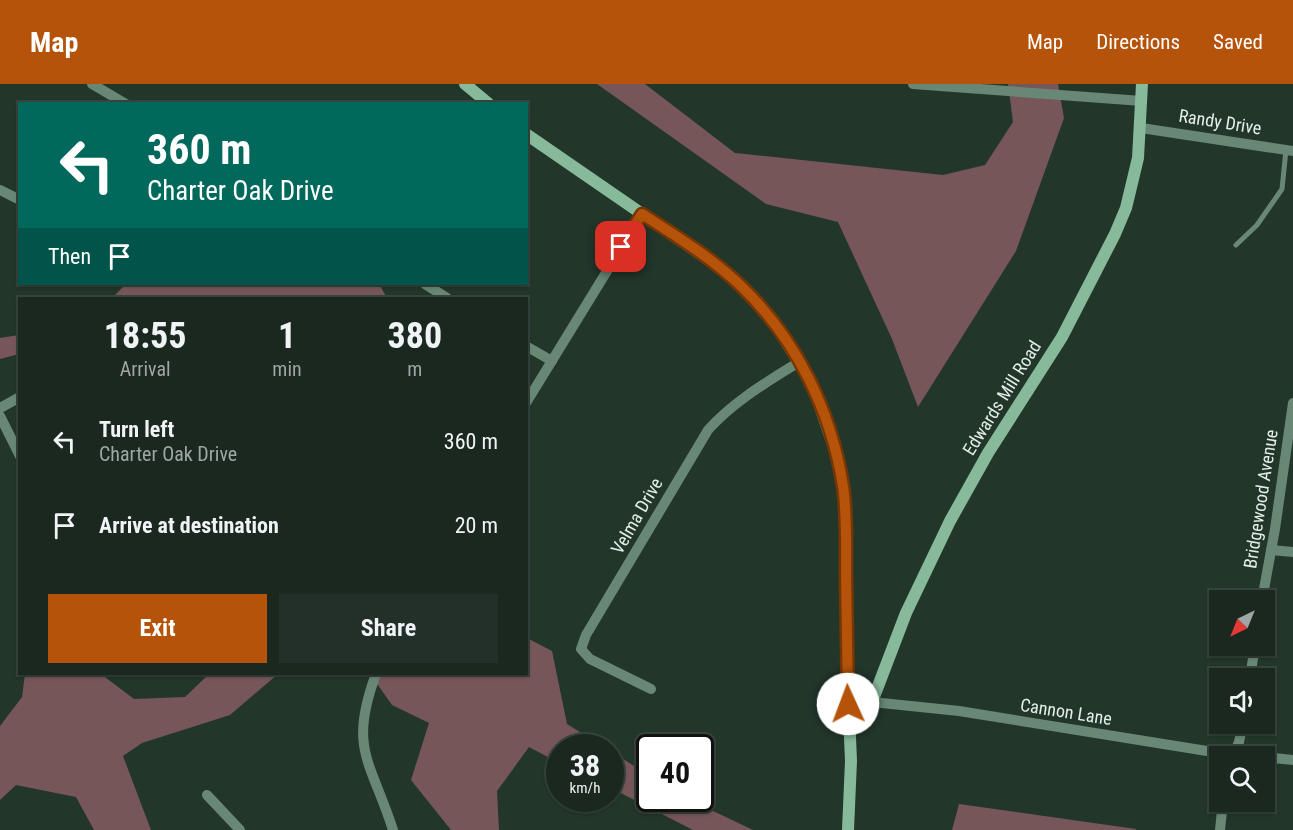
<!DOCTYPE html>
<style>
body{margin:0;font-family:"Roboto Condensed",sans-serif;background:#233029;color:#f1f3f6;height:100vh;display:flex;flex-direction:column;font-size:22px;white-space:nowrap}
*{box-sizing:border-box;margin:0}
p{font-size:20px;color:#9fa6a5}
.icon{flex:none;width:33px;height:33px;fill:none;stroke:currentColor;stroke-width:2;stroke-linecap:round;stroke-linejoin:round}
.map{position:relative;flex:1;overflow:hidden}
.details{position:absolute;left:18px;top:213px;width:510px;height:378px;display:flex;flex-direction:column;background:#1a2820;border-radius:0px;box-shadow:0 2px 4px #0004,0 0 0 2px #38443e}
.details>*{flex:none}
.hud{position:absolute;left:18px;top:18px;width:510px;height:183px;border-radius:0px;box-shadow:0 2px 4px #0004,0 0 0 2px #38443e;background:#00695c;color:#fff;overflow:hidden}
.needle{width:39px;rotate:223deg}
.tools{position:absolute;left:1209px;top:506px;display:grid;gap:12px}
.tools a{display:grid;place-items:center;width:66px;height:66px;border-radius:0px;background:#1a2820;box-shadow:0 2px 4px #0004,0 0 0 2px #38443e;font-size:30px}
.speed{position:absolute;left:546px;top:650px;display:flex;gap:12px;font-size:30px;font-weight:700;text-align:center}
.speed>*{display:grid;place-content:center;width:78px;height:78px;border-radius:50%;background:#1a2820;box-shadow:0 2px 4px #0004,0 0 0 2px #38443e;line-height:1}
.speed small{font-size:15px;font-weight:400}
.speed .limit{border:3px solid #111;border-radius:9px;background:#fff;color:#111}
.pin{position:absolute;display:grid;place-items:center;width:51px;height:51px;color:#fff;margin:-26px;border-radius:12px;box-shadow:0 3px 9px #0006}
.me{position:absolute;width:66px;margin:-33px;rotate:358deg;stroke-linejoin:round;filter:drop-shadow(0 0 4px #0008)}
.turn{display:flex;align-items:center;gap:21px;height:126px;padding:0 30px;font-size:27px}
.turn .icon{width:78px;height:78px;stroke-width:2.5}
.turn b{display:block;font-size:42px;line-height:51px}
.then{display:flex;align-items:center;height:57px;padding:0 30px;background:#0003;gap:12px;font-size:22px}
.eta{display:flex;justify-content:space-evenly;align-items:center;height:102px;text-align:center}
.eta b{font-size:36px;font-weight:700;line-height:42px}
.action{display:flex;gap:12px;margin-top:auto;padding:12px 30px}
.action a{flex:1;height:69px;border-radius:0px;background:#b45309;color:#fff;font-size:24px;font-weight:700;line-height:69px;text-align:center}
.action a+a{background:#233029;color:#f1f3f6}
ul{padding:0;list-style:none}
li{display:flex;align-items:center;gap:18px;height:84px;padding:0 30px}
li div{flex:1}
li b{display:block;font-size:22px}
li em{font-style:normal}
header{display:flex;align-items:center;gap:36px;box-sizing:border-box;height:84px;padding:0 30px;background:#b45309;color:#fff}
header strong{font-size:28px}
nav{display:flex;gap:33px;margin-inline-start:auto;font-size:21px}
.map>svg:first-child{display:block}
.forest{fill:#765659}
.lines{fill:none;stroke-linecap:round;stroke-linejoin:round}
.lane{stroke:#688875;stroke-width:5}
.street{stroke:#688875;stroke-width:10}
.secondary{stroke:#86ba9b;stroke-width:12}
.route-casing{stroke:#753606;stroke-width:15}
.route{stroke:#b45309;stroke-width:10}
.labels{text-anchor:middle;stroke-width:4.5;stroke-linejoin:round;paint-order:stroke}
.street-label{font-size:18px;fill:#e2eee6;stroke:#23362a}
</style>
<header>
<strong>Map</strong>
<nav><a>Map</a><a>Directions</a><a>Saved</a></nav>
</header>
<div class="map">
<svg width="1293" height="746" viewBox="0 0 1293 746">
<rect width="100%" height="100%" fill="#23362a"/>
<g class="forest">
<path d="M597,0H645L735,69L943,91L985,81L1013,38L1008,0H1058L1064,34L1016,167L918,323L892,255L838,138L766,120Z"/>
<path d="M126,200H379L387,214H112Z"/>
<path d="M19,251V270L0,275V254Z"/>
<path d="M527,554L552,567L567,640L604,663H560L559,679L529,663L497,707L499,746H451L411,696L429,639L392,621L370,590H526Z"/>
<path d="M25,590H101L134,615L185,613L209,590H278L230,631L142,659L123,672L151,746H94L76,713L16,701L0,716V642L22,613Z"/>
<path d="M610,667L649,691L650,714H686L753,746H693L611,704Z"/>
<path d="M959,720L1136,745V746H952Z"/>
</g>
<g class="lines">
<path class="lane" d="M1236,161L1257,141L1282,105L1286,66"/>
<g class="street">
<path d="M92,0L126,20"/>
<path d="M913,0L1142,17"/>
<path d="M1141,44L1293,67"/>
<path d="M0,106L20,116"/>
<path d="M425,200L447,214"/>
<path d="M526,262L552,277"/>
<path d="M526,319L642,130"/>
<path d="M0,324L20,313"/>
<path d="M0,332L20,372"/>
<path d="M1271,466L1293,468"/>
<path d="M1262,516L1275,445L1293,319"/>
<path d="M376,590C348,665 371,677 393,746"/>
<path d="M1250,594L1255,561"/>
<path d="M651,605L590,575L581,565L586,551L708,346C734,317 767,298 799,278"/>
<path d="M872,618L959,627L1207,667L1256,672"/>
<path d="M1233,672L1239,658L1243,639"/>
<path d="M1264,673L1293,676"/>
<path d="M207,711L240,746"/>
<path d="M1220,746L1223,717"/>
</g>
<g class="secondary">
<path d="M465,0L489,20"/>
<path d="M526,50L722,185L758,220L775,240L812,299L836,369L843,403L846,443L847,585L851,677L848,746"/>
<path d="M848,620L864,621L872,618L906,529L950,437L988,369L1062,253L1115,150L1126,124L1138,74L1142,0"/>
</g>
</g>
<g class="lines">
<defs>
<path id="route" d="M621,163L642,130C676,152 712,174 741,202C796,255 831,326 843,402C847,430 846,459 846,488C847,532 847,576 848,620"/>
</defs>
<use href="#route" class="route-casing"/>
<use href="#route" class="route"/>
</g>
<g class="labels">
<g class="street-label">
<text transform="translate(1220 38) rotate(9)" y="6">Randy Drive</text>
<text transform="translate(1002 314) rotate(-58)" y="6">Edwards Mill Road</text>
<text transform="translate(1261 415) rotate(-81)" y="6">Bridgewood Avenue</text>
<text transform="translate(637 432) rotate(-60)" y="6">Velma Drive</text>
<text transform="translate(1066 628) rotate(9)" y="6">Cannon Lane</text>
</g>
</g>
</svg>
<div class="tools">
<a><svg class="needle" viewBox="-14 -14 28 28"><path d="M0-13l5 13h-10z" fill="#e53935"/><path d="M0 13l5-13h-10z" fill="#9fa6a5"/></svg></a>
<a><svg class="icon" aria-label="sound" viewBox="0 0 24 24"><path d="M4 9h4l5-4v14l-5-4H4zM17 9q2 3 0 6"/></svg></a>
<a><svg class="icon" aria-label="search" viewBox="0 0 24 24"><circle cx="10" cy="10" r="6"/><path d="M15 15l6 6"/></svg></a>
</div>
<div class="speed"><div>38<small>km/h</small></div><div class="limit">40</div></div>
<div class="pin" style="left:621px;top:163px;background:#d93025"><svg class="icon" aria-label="arrive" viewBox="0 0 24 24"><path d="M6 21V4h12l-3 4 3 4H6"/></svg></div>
<svg class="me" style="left:848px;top:620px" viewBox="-20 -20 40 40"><circle r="19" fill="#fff"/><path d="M0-13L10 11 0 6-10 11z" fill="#b45309"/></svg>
<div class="hud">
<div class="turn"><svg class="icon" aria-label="left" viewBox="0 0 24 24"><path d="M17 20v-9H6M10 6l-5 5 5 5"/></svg><div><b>360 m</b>Charter Oak Drive</div></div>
<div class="then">Then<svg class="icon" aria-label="arrive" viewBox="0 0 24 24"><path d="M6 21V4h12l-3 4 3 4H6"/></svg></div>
</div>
<section class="details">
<div class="eta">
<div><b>18:55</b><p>Arrival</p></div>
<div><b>1</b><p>min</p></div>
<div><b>380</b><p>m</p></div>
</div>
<ul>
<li><svg class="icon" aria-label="left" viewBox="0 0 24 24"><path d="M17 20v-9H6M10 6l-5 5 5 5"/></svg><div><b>Turn left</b><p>Charter Oak Drive</p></div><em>360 m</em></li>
<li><svg class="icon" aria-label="arrive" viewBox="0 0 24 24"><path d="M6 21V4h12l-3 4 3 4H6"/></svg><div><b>Arrive at destination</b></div><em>20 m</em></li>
</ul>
<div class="action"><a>Exit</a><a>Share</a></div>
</section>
</div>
